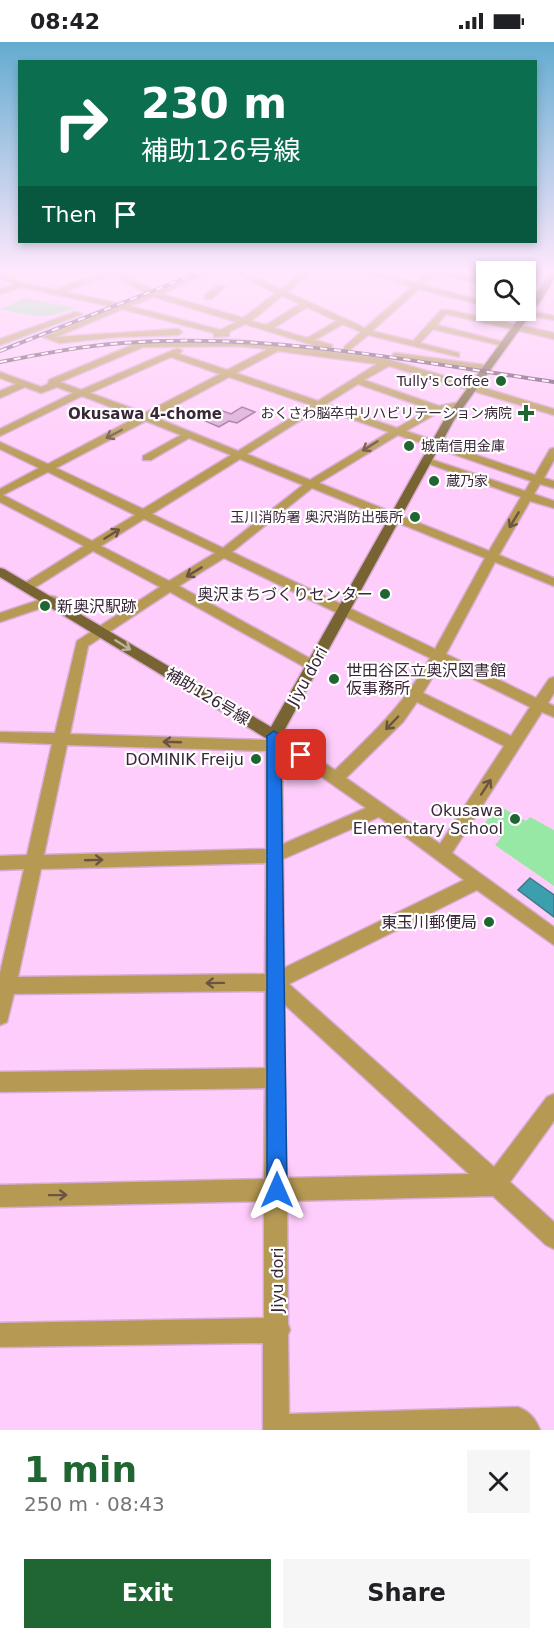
<!DOCTYPE html>
<meta charset="utf-8">
<style>
body{margin:0;font-family:"DejaVu Sans","Noto Sans JP",sans-serif;background:#f6f6f6;color:#202124;height:100vh;display:flex;flex-direction:column;font-size:22px;white-space:nowrap}
*{box-sizing:border-box;margin:0}
p{font-size:20px;color:#757577}
.icon{flex:none;width:33px;height:33px;fill:none;stroke:currentColor;stroke-width:2;stroke-linecap:round;stroke-linejoin:round}
.map{position:relative;height:1388px;overflow:hidden}
.details{display:flex;flex-direction:column;background:#fff;flex:1}
.details>*{flex:none}
.guide{position:absolute;left:18px;top:18px;width:519px;height:183px;border-radius:0px;box-shadow:0 3px 9px #0003;background:#0b6e4f;color:#fff;overflow:hidden}
.tools{position:absolute;left:476px;top:219px;display:grid;gap:12px}
.tools a{display:grid;place-items:center;width:60px;height:60px;border-radius:0px;background:#fff;box-shadow:0 3px 9px #0003;font-size:30px}
.pin{position:absolute;display:grid;place-items:center;width:51px;height:51px;color:#fff;margin:-26px;border-radius:12px;box-shadow:0 3px 9px #0006}
.me{position:absolute;width:66px;margin:-33px;rotate:0deg;stroke-linejoin:round;filter:drop-shadow(0 0 4px #0008)}
.turn{display:flex;align-items:center;gap:21px;height:126px;padding:0 24px;font-size:27px}
.turn .icon{width:78px;height:78px;stroke-width:2.5}
.turn b{display:block;font-size:42px;line-height:51px}
.then{display:flex;align-items:center;height:57px;padding:0 24px;background:#0003;gap:12px;font-size:22px}
.round{display:grid;place-items:center;flex:none;width:63px;height:63px;border-radius:0px;background:#f6f6f6}
.headline{display:flex;align-items:center;justify-content:space-between;height:102px;padding:0 24px}
h1{font-size:36px;font-weight:800;line-height:45px;color:#206632}
.action{display:flex;gap:12px;margin-top:auto;padding:12px 24px}
.action a{flex:1;height:69px;border-radius:0px;background:#206632;color:#fff;font-size:24px;font-weight:800;line-height:69px;text-align:center}
.action a+a{background:#f6f6f6;color:#202124}
.status{display:flex;justify-content:space-between;align-items:center;height:42px;padding:0 30px;background:#fff;direction:ltr}
.status svg{height:16px;fill:currentColor}
.map>svg:first-child{display:block}
.green{fill:#98e8a5}
.water{fill:#3c9fad;stroke:#3b7b8a;stroke-width:1.5}
.building{fill:#d8a9d5;stroke:#946891;stroke-width:1.5}
.lines{fill:none;stroke-linecap:round;stroke-linejoin:round}
.minor-casing{stroke:#d7acd4;stroke-width:3}
.major-casing{stroke:#d7acd4;stroke-width:3}
.minor{fill:#b69a53;fill-rule:evenodd}
.major{fill:#776432;fill-rule:evenodd}
.rail-casing{stroke:#61475f;stroke-width:4}
.rail{stroke:#fff;stroke-width:2;stroke-dasharray:7;stroke-linecap:butt}
.oneway{stroke:#6b5443}
.oneway2{stroke:#bbb298}
.route{fill:#1a73e8;stroke:#114b97;stroke-width:1.5}
.poi-dot{fill:#206632;stroke:#fff;stroke-width:2}
.labels{text-anchor:middle;stroke-width:4.5;stroke-linejoin:round;paint-order:stroke}
.far-poi-label{font-size:14px;fill:#392638;stroke:#fff;text-anchor:end}
.far-neighbourhood-label{font-size:15px;font-weight:bold;fill:#392638;stroke:#fff}
.poi-label{font-size:16px;fill:#392638;stroke:#fff;text-anchor:end}
.street-label{font-size:16px;fill:#392638;stroke:#fff}
</style>
<div class="status"><b>08:42</b><svg viewBox="0 0 49 12"><path d="M0 12V9h3v3zM5 12V6h3v6zM10 12V3h3v9zM15 12V0h3v12zM26 1h20v11H26zM47 4h2v5h-2z"/></svg></div>
<div class="map">
<svg width="554" height="1388" viewBox="0 0 554 1388">
<rect width="100%" height="100%" fill="#ffcdfb"/>
<g class="green">
<path d="M25,256L75,266C42,279 33,274 0,267Z"/>
<path d="M499,764L526,779L530,775L554,788V844L495,803L501,796L482,784Z"/>
</g>
<path class="water" d="M530,836L554,853V875L518,848Z"/>
<path class="building" d="M242,365L255,370L237,381L229,379L219,385L203,378L220,368L231,372Z"/>
<g class="lines">
<defs>
<g id="minor">
<path d="M0,230H4L22,241L55,248L102,230H118L154,249L200,230H212L161,252L243,276L276,251L233,230H244L281,247L303,230H312L287,250L365,286L412,245L361,230H375L416,241L428,230H450L486,239V243L436,232L423,243L486,260V264L419,247L372,289L413,299L441,268H449L554,291V297L446,272L437,283L507,301L503,304L433,287L420,301L459,311V315L368,293L347,310L344,309V305L361,290L343,282L315,298L332,303V307L329,308L245,282L229,290V294L214,295V291L122,267L56,295L178,287L182,290L178,293L117,295L60,301L43,295L114,265L21,245L0,252V247L14,243L0,234ZM110,233L147,252L121,262L64,250ZM282,254L300,262L266,283L251,279ZM154,255L237,280L220,288L130,264ZM307,265L337,279L307,296L274,286Z"/>
<path d="M218,243L225,245L211,257H205V253Z"/>
<path d="M525,247L544,251L545,253L541,255L525,251Z"/>
<path d="M526,268L554,274V278L523,272L522,270Z"/>
<path d="M75,270L82,272L0,303V297Z"/>
<path d="M239,298L387,317L554,367V373L389,324L364,338L439,364L460,360L465,363L441,369L406,389L535,433L550,407L554,406V418L544,436L554,439V446L540,442L534,452L554,459V466L530,459L499,513L554,536V544L495,520L446,612L536,656L549,637L554,635V651L548,661L554,664V675L542,670L452,811L554,885V903L477,848L289,942L494,1125L547,1055L554,1052V1079L510,1140L554,1180V1207L546,1203L493,1154L287,1159L288,1282L290,1288L288,1293L289,1372L518,1365C530,1370 535,1376 540,1388H263V1301L0,1305V1281L264,1276V1159L0,1165V1143L264,1137L265,1046L0,1050V1030L265,1026V949L14,952L7,980L0,983V931L24,827L0,828V814L27,813L52,702L0,700V690L55,691L77,599L160,545L93,509L31,548H23V542L84,504L0,460V447L39,426L0,407V400L48,422L137,375L82,354L0,394V387L73,351L57,345L41,351L25,345L0,356V349L16,342L0,336V330L41,345L48,342L49,338L142,299ZM239,304L268,307L227,328L179,312L182,309L178,306L81,348L60,340L143,305ZM278,309L377,322L318,359L236,331ZM171,315L220,332L145,371L90,351ZM229,335L311,363L238,409L154,375ZM358,342L430,367L397,386L326,362ZM320,366L389,390L310,438L247,412ZM146,379L181,393L143,414V418H151L189,396L231,413L143,467L56,426ZM398,393L531,439L525,449L430,417L421,419L521,455L489,509L319,441ZM240,417L303,443L223,506L152,472ZM48,430L135,473L92,499L3,453ZM312,446L485,516L435,607L232,510ZM144,477L215,511L169,539L101,504ZM224,516L430,616C404,663 373,691 335,728L274,689L269,690L266,698L70,692L88,604L170,550L308,627H318L320,624L318,621L179,544ZM441,621L530,665L511,694L423,651ZM417,660L504,704L440,802L346,736L403,680ZM67,703L266,709V807L44,813ZM282,707L366,766L283,802ZM379,775L464,838L284,926L283,817ZM266,821L265,932L18,935L41,827ZM284,962L469,1132L286,1136Z"/>
<path d="M396,311L485,323L490,326L485,329L393,316V312Z"/>
<path d="M51,554L56,555L57,558L56,561L0,580V571Z"/>
</g>
<path id="major" d="M550,230H554V237L544,254L454,378L279,698H269L0,535V526L4,527L271,685L444,378L536,253Z"/>
</defs>
<use href="#minor" class="minor-casing"/>
<use href="#major" class="major-casing"/>
<use href="#minor" class="minor"/>
<use href="#major" class="major"/>
<defs>
<g id="rail">
<path d="M0,309L201,230"/>
<path d="M0,320C46,311 92,302 139,300C278,292 417,320 554,340"/>
</g>
</defs>
<use href="#rail" class="rail-casing"/>
<use href="#rail" class="rail"/>
</g>
<defs><path id="oneway-shaft" d="M-6 0H5M1.5-3L5.5 0L1.5 3" fill="none" stroke-width="1.6" stroke-linecap="round" stroke-linejoin="round" transform="scale(1.5)"/></defs>
<g class="oneway">
<use href="#oneway-shaft" transform="translate(114 392) rotate(152)"/>
<use href="#oneway-shaft" transform="translate(370 404) rotate(148)"/>
<use href="#oneway-shaft" transform="translate(514 478) rotate(121)"/>
<use href="#oneway-shaft" transform="translate(112 492) rotate(-32)"/>
<use href="#oneway-shaft" transform="translate(194 530) rotate(149)"/>
<use href="#oneway-shaft" transform="translate(392 681) rotate(134)"/>
<use href="#oneway-shaft" transform="translate(172 700) rotate(-178)"/>
<use href="#oneway-shaft" transform="translate(486 745) rotate(-57)"/>
<use href="#oneway-shaft" transform="translate(94 818) rotate(-2)"/>
<use href="#oneway-shaft" transform="translate(215 941) rotate(179)"/>
<use href="#oneway-shaft" transform="translate(58 1153) rotate(-1)"/>
</g>
<use class="oneway2" href="#oneway-shaft" transform="translate(123 603) rotate(32)"/>
<linearGradient id="sky" x2="0" y2="1"><stop stop-color="#63acd0"/><stop offset="0.54" stop-color="#ffe8fd"/><stop offset="1" stop-color="#ffe8fd" stop-opacity="0"/></linearGradient>
<rect width="554" height="425" fill="url(#sky)"/>
<path class="route" d="M274,689L308,713L301,718L281,706L287,1148L284,1155L277,1158L270,1155L267,1148V694Z"/>
<g class="poi-dot">
<circle cx="501" cy="339" r="6"/>
<path d="M523 362h6v6h6v6h-6v6h-6v-6h-6v-6h6z"/>
<circle cx="409" cy="404" r="6"/>
<circle cx="434" cy="439" r="6"/>
<circle cx="415" cy="475" r="6"/>
<circle cx="385" cy="552" r="6"/>
<circle cx="45" cy="564" r="6"/>
<circle cx="334" cy="637" r="6"/>
<circle cx="256" cy="717" r="6"/>
<circle cx="515" cy="777" r="6"/>
<circle cx="489" cy="880" r="6"/>
</g>
<g class="labels">
<g class="far-poi-label">
<text x="489" y="344">Tully's Coffee</text>
<text x="512" y="376">おくさわ脳卒中リハビリテーション病院</text>
<text x="421" y="409" text-anchor="start">城南信用金庫</text>
<text x="446" y="444" text-anchor="start">蔵乃家</text>
<text x="403" y="480">玉川消防署 奥沢消防出張所</text>
</g>
<g class="far-neighbourhood-label">
<text x="145" y="377">Okusawa 4-chome</text>
</g>
<g class="poi-label">
<text x="373" y="558">奥沢まちづくりセンター</text>
<text x="57" y="570" text-anchor="start">新奥沢駅跡</text>
<text x="346" y="634" text-anchor="start">世田谷区立奥沢図書館<tspan x="346" dy="18">仮事務所</tspan></text>
<text x="244" y="723">DOMINIK Freiju</text>
<text x="503" y="774">Okusawa<tspan x="503" dy="18">Elementary School</tspan></text>
<text x="477" y="886">東玉川郵便局</text>
</g>
<g class="street-label">
<text transform="translate(307 634) rotate(-61)" y="6">Jiyu dori</text>
<text transform="translate(208 654) rotate(31)" y="6">補助126号線</text>
<text transform="translate(277 1238) rotate(-90)" y="6">Jiyu dori</text>
</g>
</g>
</svg>
<div class="tools">
<a><svg class="icon" aria-label="search" viewBox="0 0 24 24"><circle cx="10" cy="10" r="6"/><path d="M15 15l6 6"/></svg></a>
</div>
<div class="pin" style="left:301px;top:713px;background:#d93025"><svg class="icon" aria-label="arrive" viewBox="0 0 24 24"><path d="M6 21V4h12l-3 4 3 4H6"/></svg></div>
<svg class="me" style="left:277px;top:1148px" viewBox="-20 -20 40 40"><path d="M0-17L14 15 0 8-14 15z" fill="#1a73e8" stroke="#fff" stroke-width="4"/></svg>
<div class="guide">
<div class="turn"><svg class="icon" aria-label="right" viewBox="0 0 24 24"><path d="M7 20v-9h11M14 6l5 5-5 5"/></svg><div><b>230 m</b>補助126号線</div></div>
<div class="then">Then<svg class="icon" aria-label="arrive" viewBox="0 0 24 24"><path d="M6 21V4h12l-3 4 3 4H6"/></svg></div>
</div>
</div>
<section class="details">
<div class="headline"><div><h1>1 min</h1><p>250 m · 08:43</p></div><a class="round"><svg class="icon" aria-label="close" viewBox="0 0 24 24"><path d="M6 6l12 12M18 6L6 18"/></svg></a></div>
<div class="action"><a>Exit</a><a>Share</a></div>
</section>
